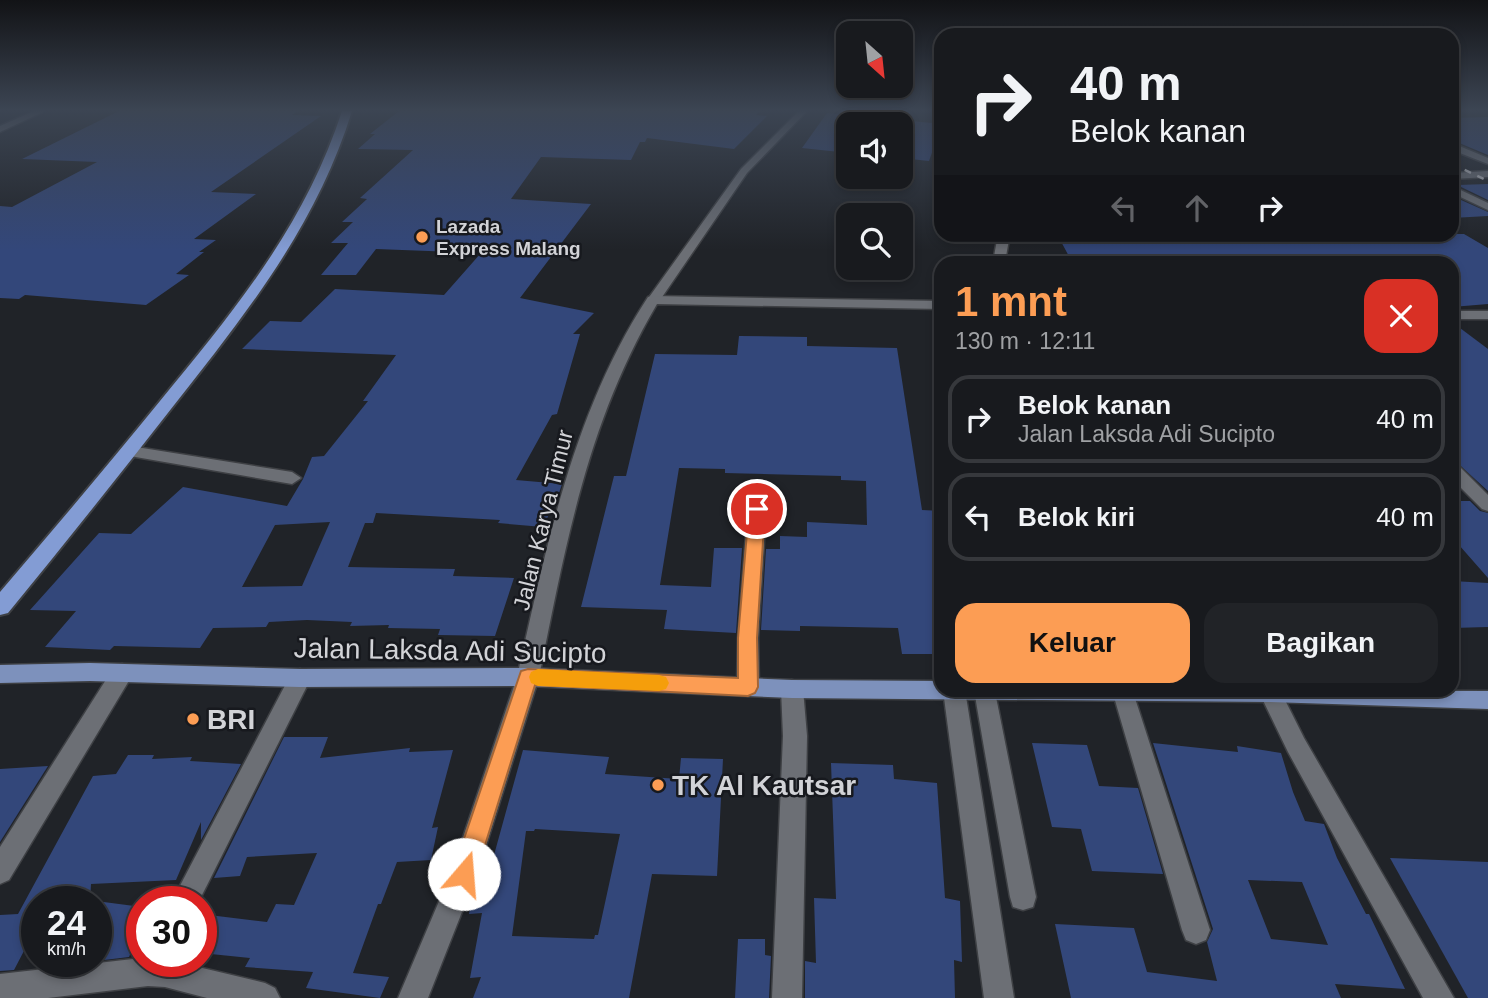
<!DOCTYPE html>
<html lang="id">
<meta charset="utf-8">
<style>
body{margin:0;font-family:Arial,sans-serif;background:#212327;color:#f1f3f6;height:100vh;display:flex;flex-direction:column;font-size:26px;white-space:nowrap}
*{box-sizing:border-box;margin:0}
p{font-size:23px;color:#9fa1a4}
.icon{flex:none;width:38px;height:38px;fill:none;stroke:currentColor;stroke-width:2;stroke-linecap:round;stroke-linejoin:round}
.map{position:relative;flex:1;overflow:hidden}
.sheet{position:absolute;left:934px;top:256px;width:525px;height:441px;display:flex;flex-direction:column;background:#181a1e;border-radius:21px;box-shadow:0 4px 10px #0003,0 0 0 2px #36383c}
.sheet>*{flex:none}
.guide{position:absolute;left:934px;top:28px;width:525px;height:214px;border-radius:21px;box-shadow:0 4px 10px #0003,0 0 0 2px #36383c;background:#181a1e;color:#f1f3f6;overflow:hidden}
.needle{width:46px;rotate:153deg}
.controls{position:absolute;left:836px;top:21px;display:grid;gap:14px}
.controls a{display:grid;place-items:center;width:77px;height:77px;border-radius:14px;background:#181a1e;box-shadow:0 4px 10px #0003,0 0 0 2px #36383c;font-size:35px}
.speed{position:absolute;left:21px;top:886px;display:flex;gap:14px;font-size:35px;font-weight:700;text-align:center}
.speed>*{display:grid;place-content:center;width:91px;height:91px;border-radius:50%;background:#181a1e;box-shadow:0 4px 10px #0003,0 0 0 2px #36383c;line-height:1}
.speed small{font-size:18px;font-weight:400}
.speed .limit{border:10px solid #d22;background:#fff;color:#111}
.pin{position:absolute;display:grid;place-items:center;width:60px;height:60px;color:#fff;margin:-30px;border:4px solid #fff;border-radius:50%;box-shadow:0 2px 7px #0007}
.me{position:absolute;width:77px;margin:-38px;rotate:18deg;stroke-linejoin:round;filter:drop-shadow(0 0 5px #0008)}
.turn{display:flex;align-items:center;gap:24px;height:147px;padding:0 21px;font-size:32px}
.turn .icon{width:91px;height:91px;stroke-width:2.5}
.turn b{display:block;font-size:49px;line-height:60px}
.lanes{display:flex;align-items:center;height:66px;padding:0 21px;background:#0003;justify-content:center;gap:35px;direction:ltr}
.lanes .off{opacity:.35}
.round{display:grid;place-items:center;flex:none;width:74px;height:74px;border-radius:21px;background:#212327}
.headline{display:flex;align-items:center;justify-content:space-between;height:119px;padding:0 21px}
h1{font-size:42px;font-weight:600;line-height:52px;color:#fc9d54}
.button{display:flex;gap:14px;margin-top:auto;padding:14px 21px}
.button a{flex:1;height:80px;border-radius:21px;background:#fc9d54;color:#111;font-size:28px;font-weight:600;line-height:80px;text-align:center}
.button a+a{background:#212327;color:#f1f3f6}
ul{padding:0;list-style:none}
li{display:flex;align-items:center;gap:21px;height:88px;margin:0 14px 10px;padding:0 7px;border:4px solid #36383c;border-radius:21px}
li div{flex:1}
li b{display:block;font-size:26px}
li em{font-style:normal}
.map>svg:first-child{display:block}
.building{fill:#33477a;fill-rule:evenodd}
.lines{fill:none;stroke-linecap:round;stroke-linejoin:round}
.minor-casing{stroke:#3e4044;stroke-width:3}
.tertiary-casing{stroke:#3e4044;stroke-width:3}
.primary-casing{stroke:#3e4044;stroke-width:3}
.trunk-casing{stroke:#3e4044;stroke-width:4}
.minor{fill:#6c6f75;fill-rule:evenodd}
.tertiary{fill:#6c6f75;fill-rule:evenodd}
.primary{fill:#7d91bc;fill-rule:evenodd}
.trunk{fill:#839cd4;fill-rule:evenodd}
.rail{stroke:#bfc0c4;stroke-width:2.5;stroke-dasharray:7 7;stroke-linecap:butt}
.route{fill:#fc9d54;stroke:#a46637;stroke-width:2}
.slow{fill:#f59e0b}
.poi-dot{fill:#fc9d54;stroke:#17191e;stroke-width:2.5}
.labels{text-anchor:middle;stroke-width:5;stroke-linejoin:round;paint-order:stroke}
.far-poi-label{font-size:19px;font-weight:bold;fill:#d2d3d7;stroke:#17191e;text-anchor:start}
.street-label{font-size:23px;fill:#d2d3d7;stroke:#17191e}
.near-street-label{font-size:28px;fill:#d2d3d7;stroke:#17191e}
.near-poi-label{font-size:28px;font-weight:bold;fill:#d2d3d7;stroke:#17191e;text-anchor:start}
</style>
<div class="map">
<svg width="1488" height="998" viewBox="0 0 1488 998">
<rect width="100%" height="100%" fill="#202328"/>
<g class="building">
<path d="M119,111H298L292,115L321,116L211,192L256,194L194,239L216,240L199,252H204L176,274L189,275L146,305L25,295L19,299L0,298V206L12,207L97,162L22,159Z"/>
<path d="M399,111H760L756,115L767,116L734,149L647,138L645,142H640L631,160L541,157L511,199L591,204L520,298L594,313L573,334H580L557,414L552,415L516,480L562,484L559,493L543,527L498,523L500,520L376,513L373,523H365L348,567L455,569L453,576L514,578L495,636L438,635L440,629L388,628L389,625L350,626L352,622L307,620L269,622L266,627L213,628L200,648L114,646L110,650L45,647L76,611L30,610L99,533L131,534L183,487L287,506L303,479L312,457L324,456L368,401H363L396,355L242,349L270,321L301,322L335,289L444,295L481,253L376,249L356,275H321L348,243H331L353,222H342L367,199L360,198L413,150L358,149L375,134H370ZM330,522L302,586L242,587L275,525Z"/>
<path d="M827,113L849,115V153L802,148Z"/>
<path d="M1488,117V155L1452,140V118Z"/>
<path d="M901,120L942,124L929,161L901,158Z"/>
<path d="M1488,184V200L1457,185Z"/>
<path d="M1452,196L1488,212V216L1452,218Z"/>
<path d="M1057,234H1464L1488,248V304L1452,307V262H1072Z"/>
<path d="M1452,322L1488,349V491L1452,458Z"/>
<path d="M739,336L807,337V346L897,348L922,510L942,511V542L933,541L942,572V654H902L898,628L800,626V631L761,630L766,549H780V536L807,537V522L867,525L866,481L841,480V476L725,473V469L679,468L660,585L711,587L714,548H742L736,633L664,629L667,610L581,607L614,476H626L655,354L737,355Z"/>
<path d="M1452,501H1470L1480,511L1488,513V578L1452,537Z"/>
<path d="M1452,581L1488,583V627L1452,628Z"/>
<path d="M284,737H328L320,758L410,748L409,752L453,750L432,828L438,827L431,860L397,862L381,904H378L353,973L389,977L380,998L306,988L313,972L245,967L250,958L201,953V914L267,922L276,904L294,905L317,853L247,857L240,876L214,878Z"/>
<path d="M1032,743L1087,745L1099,786L1138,788L1163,874L1092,871L1081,829L1052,827Z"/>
<path d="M1153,743L1238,752L1237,746L1281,753L1293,792L1305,821L1324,824L1337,858L1366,914H1369L1405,989L1335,984L1341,998H1071L1055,924L1134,928L1147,972L1217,981L1207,942L1213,929ZM1248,880L1302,882L1328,945L1271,939Z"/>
<path d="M523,750L609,757L605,774L679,779L681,758L723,759L717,876L652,874L629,998H473L481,977L470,978L482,913L469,914L474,889L486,855H494ZM535,829L620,834L598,935H595L594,939L512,936L526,831H534Z"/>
<path d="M128,755H154L152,759L192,757L190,761L241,764L201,840V822L176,880L91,884L90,901H37V926L14,970L0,971V915L18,914L93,776L116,774Z"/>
<path d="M831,763L893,765L894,779L937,783L945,898L960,901L962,962L954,960L955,998H805V961L816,963L814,898L836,899Z"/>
<path d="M48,766L0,842V769Z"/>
<path d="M1390,858L1488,862V998H1468Z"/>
<path d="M96,901L142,907V928L129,957L96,961Z"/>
<path d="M738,939H765V955L771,956L769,998H735Z"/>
</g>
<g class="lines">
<defs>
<g id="minor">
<path d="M34,111H45L0,132V126Z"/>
<path d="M799,111H807L747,173L658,303H648L647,300L741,169Z"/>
<path d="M1452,143L1488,158V164L1452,150Z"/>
<path d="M1488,171V177L1452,179V173Z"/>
<path d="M998,234H1010L1005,262H993Z"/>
<path d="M130,446L292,472L301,478L292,484L124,455L122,451Z"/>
<path d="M1452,464L1458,465L1488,495V511L1482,509L1452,479Z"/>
<path d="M757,503L766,509L758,638L759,687L756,694L748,696L740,694L737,687L738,638L748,509Z"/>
<path d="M122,664L130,667L133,673L130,679L9,880L0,884V847L114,667Z"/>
<path d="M528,668L536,671L539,677L477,874L428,998H398L451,873L517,677L520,671Z"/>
<path d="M300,669L308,672L311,678L199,901H172L292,672Z"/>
<path d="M792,680L800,682L803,689L807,736L802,998H772L783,736L781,689L784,682Z"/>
<path d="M943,690H965L1014,998H984Z"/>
<path d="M974,690H994L995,692L1036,897L1033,907L1023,910L1013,907L1010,897Z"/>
<path d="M1112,690H1132L1133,692L1210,930L1206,940L1196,944L1186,940L1182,930Z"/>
<path d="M1258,690H1280L1304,738L1454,998H1423L1288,752Z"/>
<path d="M142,958V961H173L265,983L275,988L280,998H207L165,987L148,986L48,998H0V974Z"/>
</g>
<g id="tertiary">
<path d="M1452,186L1488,203V210L1452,193Z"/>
<path d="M653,296L942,301V309L657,304C587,423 566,544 539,677L536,683L528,686L520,683L517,677C547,545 573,412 648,297Z"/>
<rect x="1452" y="311" width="36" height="8"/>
</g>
<path id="primary" d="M90,663L300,669L528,668L792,680L942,681V690L1488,691V709L1270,702L792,698L528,686L300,687L90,681L0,683V665Z"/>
<path id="trunk" d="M342,111H352C316,227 245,315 171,409C117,478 63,546 8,613L0,615V592C54,529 108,465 160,401C235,310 305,225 342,111Z"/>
</defs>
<use href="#minor" class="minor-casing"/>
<use href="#tertiary" class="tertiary-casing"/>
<use href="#primary" class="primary-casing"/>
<use href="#trunk" class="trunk-casing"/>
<use href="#minor" class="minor"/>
<use href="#tertiary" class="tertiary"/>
<use href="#primary" class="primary"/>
<use href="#trunk" class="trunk"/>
<path class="rail" d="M1452,164L1488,181"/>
</g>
<linearGradient id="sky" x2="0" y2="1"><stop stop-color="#121316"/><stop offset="0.44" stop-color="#3c4553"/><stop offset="1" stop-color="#3c4553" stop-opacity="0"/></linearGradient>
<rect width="1488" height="250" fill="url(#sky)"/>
<path class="route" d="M757,504L765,509L757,638L758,687L755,693L748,696L535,685L476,874L472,882L464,886L455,882L452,874L521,671L528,669L738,678V638L749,509Z"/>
<path class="slow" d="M538,669L659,675L666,677L669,683L666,689L659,691L538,686L531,683L529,677L531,672Z"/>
<g class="poi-dot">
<circle cx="422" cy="237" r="7"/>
<circle cx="193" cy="719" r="7"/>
<circle cx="658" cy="785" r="7"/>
</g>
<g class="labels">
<g class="far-poi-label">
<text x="436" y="233">Lazada<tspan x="436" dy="22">Express Malang</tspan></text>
</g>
<g class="street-label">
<text transform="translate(543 520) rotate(-76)" y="8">Jalan Karya Timur</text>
</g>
<g class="near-street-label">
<text transform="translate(450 650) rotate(1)" y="10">Jalan Laksda Adi Sucipto</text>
</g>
<g class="near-poi-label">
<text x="207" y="729">BRI</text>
<text x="672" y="795">TK Al Kautsar</text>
</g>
</g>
</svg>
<div class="controls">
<a><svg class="needle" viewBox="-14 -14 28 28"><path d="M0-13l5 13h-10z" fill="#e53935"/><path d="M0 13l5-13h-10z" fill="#9fa1a4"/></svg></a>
<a><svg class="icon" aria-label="sound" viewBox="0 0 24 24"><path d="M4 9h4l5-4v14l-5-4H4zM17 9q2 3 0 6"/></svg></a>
<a><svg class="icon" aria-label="search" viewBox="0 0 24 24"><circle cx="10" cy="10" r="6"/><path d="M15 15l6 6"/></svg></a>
</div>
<div class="speed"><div>24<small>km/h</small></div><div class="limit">30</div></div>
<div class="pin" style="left:757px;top:509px;background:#d93025"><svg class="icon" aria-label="arrive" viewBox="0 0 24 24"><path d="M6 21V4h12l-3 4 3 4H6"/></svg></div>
<svg class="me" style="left:464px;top:874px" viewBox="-20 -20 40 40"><circle r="19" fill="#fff"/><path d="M0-13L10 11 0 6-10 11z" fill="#fc9d54"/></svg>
<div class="guide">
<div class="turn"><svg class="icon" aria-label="right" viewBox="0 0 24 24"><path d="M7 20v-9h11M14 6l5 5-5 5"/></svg><div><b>40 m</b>Belok kanan</div></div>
<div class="lanes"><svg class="icon off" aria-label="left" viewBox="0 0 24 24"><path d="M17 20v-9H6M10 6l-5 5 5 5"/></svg><svg class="icon off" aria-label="ahead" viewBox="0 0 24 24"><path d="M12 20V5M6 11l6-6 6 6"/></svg><svg class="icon" aria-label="right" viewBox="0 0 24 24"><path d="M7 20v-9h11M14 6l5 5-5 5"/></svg></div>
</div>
<section class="sheet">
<div class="headline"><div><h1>1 mnt</h1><p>130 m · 12:11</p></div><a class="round" style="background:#d93025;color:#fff"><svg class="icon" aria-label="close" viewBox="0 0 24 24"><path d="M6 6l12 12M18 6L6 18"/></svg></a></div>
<ul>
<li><svg class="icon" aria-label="right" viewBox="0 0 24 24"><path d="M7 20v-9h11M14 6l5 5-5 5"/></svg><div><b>Belok kanan</b><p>Jalan Laksda Adi Sucipto</p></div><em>40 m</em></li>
<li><svg class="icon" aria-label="left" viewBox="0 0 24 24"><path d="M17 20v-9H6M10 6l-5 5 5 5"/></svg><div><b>Belok kiri</b></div><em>40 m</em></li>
</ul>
<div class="button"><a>Keluar</a><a>Bagikan</a></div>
</section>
</div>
